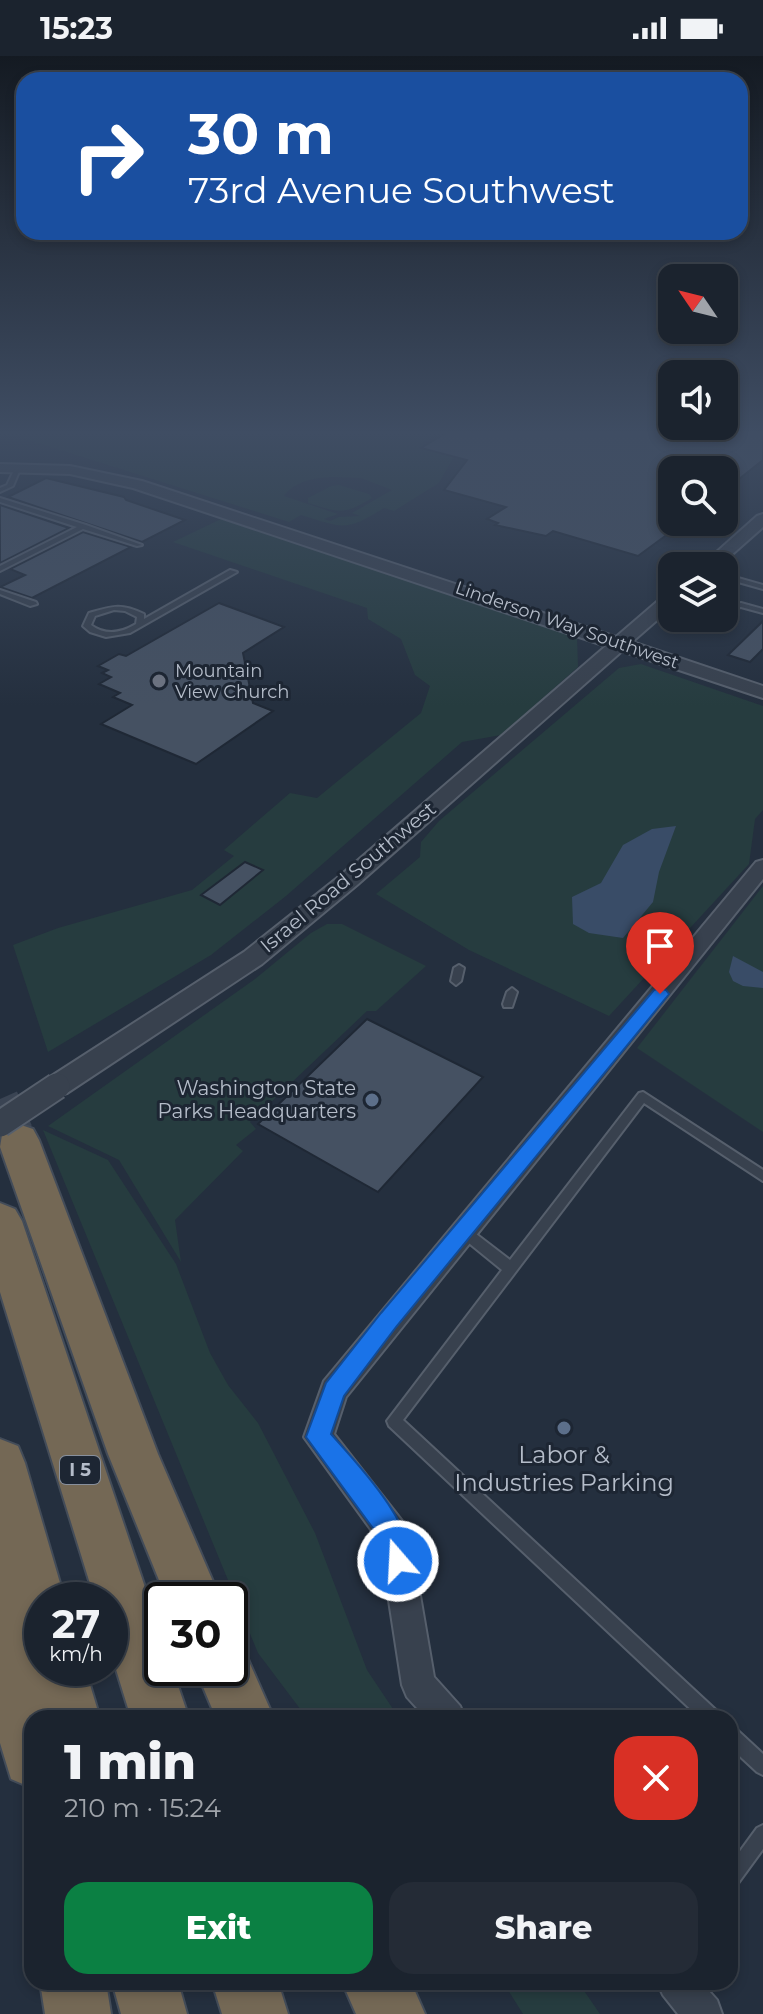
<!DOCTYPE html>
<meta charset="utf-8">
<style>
body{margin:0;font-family:Montserrat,sans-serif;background:#242b36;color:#f1f3f6;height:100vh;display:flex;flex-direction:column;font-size:30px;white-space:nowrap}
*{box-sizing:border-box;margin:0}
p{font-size:26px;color:#a0a4aa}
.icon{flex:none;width:44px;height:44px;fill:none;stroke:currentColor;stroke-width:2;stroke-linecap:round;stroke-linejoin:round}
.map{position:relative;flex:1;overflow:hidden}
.panel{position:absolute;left:24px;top:1654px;width:714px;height:280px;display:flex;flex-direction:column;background:#1b232e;border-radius:24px;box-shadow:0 4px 12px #0003,0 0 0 2px #39404a}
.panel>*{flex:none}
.banner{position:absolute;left:16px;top:16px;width:732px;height:168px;border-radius:24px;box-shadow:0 4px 12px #0003,0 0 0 2px #39404a;background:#1a4fa0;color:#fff;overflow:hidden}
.needle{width:52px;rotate:305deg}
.tools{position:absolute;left:658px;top:208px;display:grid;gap:16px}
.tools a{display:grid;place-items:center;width:80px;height:80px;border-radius:16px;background:#1b232e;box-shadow:0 4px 12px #0003,0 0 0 2px #39404a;font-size:40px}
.speed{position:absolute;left:24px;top:1526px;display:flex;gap:16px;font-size:40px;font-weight:700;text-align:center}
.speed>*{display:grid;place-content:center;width:104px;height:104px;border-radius:50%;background:#1b232e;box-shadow:0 4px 12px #0003,0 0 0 2px #39404a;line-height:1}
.speed small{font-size:20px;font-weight:400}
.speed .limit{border:4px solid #111;border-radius:12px;background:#fff;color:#111}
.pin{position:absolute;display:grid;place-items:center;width:68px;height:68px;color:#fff;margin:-82px -34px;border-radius:50% 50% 50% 0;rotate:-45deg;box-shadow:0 0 8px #0007}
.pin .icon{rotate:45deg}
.me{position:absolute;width:88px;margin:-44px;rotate:341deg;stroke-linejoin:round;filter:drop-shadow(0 0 6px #0008)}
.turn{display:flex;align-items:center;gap:28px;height:168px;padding:0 40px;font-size:36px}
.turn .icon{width:104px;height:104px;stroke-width:2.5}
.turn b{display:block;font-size:56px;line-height:68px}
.round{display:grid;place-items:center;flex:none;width:84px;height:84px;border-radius:24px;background:#242b36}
.head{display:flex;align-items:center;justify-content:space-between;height:136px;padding:0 40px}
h1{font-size:48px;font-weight:800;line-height:60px}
.action{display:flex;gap:16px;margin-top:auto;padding:16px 40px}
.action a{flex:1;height:92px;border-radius:24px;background:#0b8043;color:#fff;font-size:32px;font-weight:800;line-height:92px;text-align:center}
.action a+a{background:#242b36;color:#f1f3f6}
.status{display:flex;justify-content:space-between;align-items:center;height:56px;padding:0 40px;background:#1b232e;direction:ltr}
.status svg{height:22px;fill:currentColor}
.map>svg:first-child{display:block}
.green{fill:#263c3f;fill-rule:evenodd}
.water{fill:#394c67}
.building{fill:#455162;stroke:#1f2835;stroke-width:2}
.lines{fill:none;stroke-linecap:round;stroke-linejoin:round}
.motorway-tunnel{stroke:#3a4453;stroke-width:37;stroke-dasharray:37 18;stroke-linecap:butt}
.service-casing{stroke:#565f6c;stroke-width:4}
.minor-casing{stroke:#565f6c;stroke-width:4}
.tertiary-casing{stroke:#565f6c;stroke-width:4}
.motorway-casing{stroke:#434c59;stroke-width:4}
.service{fill:#38414e;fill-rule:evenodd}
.minor{fill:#38414e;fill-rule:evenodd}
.tertiary{fill:#38414e;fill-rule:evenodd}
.motorway{fill:#746855;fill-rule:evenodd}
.tertiary-bridge-casing{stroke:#565f6c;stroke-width:29;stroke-linecap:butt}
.tertiary-bridge{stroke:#38414e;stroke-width:25}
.route{fill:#1a73e8;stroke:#114b97;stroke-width:2}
.worship-dot{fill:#6b7280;stroke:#1d2633;stroke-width:3}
.service-dot{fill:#5c6f8a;stroke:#1d2633;stroke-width:3}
.labels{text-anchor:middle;stroke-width:6;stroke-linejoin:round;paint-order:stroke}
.far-street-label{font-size:18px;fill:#b4bcc9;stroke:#1d2633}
.far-poi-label{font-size:18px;fill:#b4bcc9;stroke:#1d2633;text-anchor:start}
.shield{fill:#1d2633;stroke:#878f9c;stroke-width:2}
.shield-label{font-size:18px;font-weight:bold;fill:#b4bcc9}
.street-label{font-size:20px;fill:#b4bcc9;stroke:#1d2633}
.poi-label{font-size:20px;fill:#b4bcc9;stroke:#1d2633;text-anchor:end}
.near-poi-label{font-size:24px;fill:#b4bcc9;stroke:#1d2633}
</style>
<div class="status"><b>15:23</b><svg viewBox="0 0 49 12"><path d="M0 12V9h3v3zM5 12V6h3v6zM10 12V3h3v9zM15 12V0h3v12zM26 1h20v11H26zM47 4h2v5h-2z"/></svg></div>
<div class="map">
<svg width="763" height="1958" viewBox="0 0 763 1958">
<rect width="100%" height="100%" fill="#242f3e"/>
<g class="green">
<path d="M3,376H439L420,388L424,389L422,392L454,400L439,427L394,455L384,452C346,476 343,472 301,459L289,466ZM332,421L361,422L392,434L352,457L360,460L339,461L330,465L324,463L338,458L284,440C295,425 314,422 332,421Z"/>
<path d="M339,429L369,438L372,442C344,459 340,457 308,447V442L331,430Z"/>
<path d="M221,463L577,581L578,611L501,679L462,686L286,840L211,899L48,996L13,889L58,872L192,834L234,800L224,794L290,737L317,742L421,657L430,630L415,619L401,583L368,563L367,552L173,486Z"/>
<path d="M641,608L763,650V754L755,763L749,808L609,960L469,894L376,838L420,801L421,786L439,765L619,612Z"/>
<path d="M763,830V1076L637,992Z"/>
<path d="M327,868H342L426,910L376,955H367L250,1066L256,1073L236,1089L243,1095L175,1164L181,1206L119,1104L48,1070L255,923L311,877Z"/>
<path d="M43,1074L108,1104L176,1208L210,1297L228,1329L258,1367L315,1477L367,1614L399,1662H307L258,1597Z"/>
<path d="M503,1926H578L600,1958H523Z"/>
</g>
<g class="water">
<path d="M676,770L659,816L653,846L623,882L589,877L573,868L572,841L601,827L623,789L652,773Z"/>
<path d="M733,900L763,916V932L743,930L733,925L729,916Z"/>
</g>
<g class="building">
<path d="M448,376H763V404L724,435V414H672V475L638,500L553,475L546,480L495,469L498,467L487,463L506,451L444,434L467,404L421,392Z"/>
<path d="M46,422L124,441L126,444L185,464L142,486L8,441Z"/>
<path d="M0,449L69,472L0,507Z"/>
<path d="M83,476L131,491L32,542L0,531L25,519L10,513Z"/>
<path d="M219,547L284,571L243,597L253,647L273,655L196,708L101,668L132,649L113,641L120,637L99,628L111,621L102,617L108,614L98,610L119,598L126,600Z"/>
<path d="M763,565V593L750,606L728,599Z"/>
<path d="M245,806L263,814L220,849L201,839Z"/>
<path d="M367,963L483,1021L378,1136L258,1068Z"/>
</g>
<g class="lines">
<path class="motorway-tunnel" d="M0,1043L18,1084"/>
<defs>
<g id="service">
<path d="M16,410L21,411L13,430L0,436V432L7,429Z"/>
<path d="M0,442L86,469L142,489L137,490L83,473L0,515V510L77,471L0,446Z"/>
<path d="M230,514L237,516L130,577L106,581L90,576L83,570L89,557C113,550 121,547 144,558V563ZM114,554L125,555L137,561L136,568C121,577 106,580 91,569L95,560Z"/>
<path d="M724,518L763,529V533L724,522Z"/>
<path d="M0,534L36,546L37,548L30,550L0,538Z"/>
<path d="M741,547L763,553V557L741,551L728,552L724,550L728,548Z"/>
<path d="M708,562H717L705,573H699V569Z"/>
<path d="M459,909L464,912L461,925L456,929L451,925L454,912Z"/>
<path d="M512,932L517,936L512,951H504L503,948L507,936Z"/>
<path d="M643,1036L763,1114V1125L644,1047L403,1364L718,1656L720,1662H700L389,1370L387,1365L502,1214L459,1179L457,1175L459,1171L463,1170L467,1171L510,1204L639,1037Z"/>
<path d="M730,1671L736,1673L763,1698V1719L757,1716L730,1691Z"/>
<path d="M763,1769V1793L736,1830L730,1833V1809L757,1772Z"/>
</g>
<g id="minor">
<path d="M763,804V823L346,1341L334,1378L406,1470L410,1481L434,1621L460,1650L465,1662H426L407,1641L402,1629L380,1486L304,1381L324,1325L756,806Z"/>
<path d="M657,1926H701L717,1944L722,1958H678L663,1939Z"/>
</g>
<g id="tertiary">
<path d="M0,408L70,410L142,425L616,581L666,538L672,537V551L632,586L763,630V642L622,595L357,829L262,908L67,1037L57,1040L47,1037L43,1030L47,1023L244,896L341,819L606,590L133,432L70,418L0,416Z"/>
<path d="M763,458V471L719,510H701L757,460Z"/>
</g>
<g id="motorway">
<path d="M18,1068L33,1073L39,1084L158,1398L221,1544H167L108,1398L0,1091L3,1073Z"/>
<path d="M0,1147L15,1153L22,1165L162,1582V1612H172L189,1662H131L110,1594V1544H95L0,1236Z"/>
<path d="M0,1383L18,1390L25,1407L65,1544H42V1585L39,1584L42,1590V1612H85L100,1662H32V1732L11,1723L0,1687Z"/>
<path d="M230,1587L243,1592L274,1662H216L195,1612H230Z"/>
<path d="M40,1926H106L111,1958H45Z"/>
<path d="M112,1926H178L187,1958H121Z"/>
<path d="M212,1926H278L288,1958H222Z"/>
<path d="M342,1926H411L425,1958H356Z"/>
</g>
</defs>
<use href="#service" class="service-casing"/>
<use href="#minor" class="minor-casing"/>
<use href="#tertiary" class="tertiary-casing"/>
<use href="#motorway" class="motorway-casing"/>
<use href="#service" class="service"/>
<use href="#minor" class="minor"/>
<use href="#tertiary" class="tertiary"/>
<use href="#motorway" class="motorway"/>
<defs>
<path id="tertiary-bridge" d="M0,1068L57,1030"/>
</defs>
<use href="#tertiary-bridge" class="tertiary-bridge-casing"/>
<use href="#tertiary-bridge" class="tertiary-bridge"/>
</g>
<linearGradient id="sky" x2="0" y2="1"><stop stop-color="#141a22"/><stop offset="0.58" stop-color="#3f4d63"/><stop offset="1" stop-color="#3f4d63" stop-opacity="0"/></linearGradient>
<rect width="763" height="650" fill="url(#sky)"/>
<path class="route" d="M660,932L666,934L669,938L666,942L396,1271L344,1340L331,1378C356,1406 423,1476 407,1514L398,1518L389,1514L383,1486L306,1381L326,1327L381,1257L654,934Z"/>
<circle class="worship-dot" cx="159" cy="625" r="8"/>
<g class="service-dot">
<circle cx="372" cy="1044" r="8"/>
<circle cx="564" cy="1372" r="8"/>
</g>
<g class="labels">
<g class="far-street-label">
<text transform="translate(567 569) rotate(19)" y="6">Linderson Way Southwest</text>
</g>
<g class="far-poi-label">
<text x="175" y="621">Mountain<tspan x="175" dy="21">View Church</tspan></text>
</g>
<rect class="shield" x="60" y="1400" width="40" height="28" rx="6"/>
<g class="shield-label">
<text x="80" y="1420">I 5</text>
</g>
<g class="street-label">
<text transform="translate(348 821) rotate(-40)" y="7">Israel Road Southwest</text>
</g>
<g class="poi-label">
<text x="356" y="1039">Washington State<tspan x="356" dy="23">Parks Headquarters</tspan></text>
</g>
<g class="near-poi-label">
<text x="564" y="1407">Labor &amp;<tspan x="564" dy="28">Industries Parking</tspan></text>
</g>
</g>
</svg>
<div class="tools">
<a><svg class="needle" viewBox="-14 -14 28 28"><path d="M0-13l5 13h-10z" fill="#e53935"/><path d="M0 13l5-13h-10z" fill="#a0a4aa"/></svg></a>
<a><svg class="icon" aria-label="sound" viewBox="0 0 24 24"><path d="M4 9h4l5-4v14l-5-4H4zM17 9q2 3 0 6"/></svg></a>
<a><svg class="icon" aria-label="search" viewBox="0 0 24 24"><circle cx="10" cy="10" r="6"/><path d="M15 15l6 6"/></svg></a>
<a><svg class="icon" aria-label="layers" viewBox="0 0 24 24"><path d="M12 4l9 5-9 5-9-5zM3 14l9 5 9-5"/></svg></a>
</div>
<div class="speed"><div>27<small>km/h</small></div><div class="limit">30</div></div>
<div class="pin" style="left:660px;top:938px;background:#d93025"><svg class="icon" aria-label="arrive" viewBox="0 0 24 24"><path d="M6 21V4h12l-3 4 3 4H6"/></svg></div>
<svg class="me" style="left:398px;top:1505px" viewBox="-20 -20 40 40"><circle r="17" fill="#1a73e8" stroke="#fff" stroke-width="3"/><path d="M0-11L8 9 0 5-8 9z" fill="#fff"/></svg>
<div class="banner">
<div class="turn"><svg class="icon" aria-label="right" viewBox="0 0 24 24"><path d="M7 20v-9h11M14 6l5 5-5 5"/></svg><div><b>30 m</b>73rd Avenue Southwest</div></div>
</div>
<section class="panel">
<div class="head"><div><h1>1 min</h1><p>210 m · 15:24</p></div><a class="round" style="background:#d93025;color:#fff"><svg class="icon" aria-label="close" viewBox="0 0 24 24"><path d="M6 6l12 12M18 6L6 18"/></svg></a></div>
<div class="action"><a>Exit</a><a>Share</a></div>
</section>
</div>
